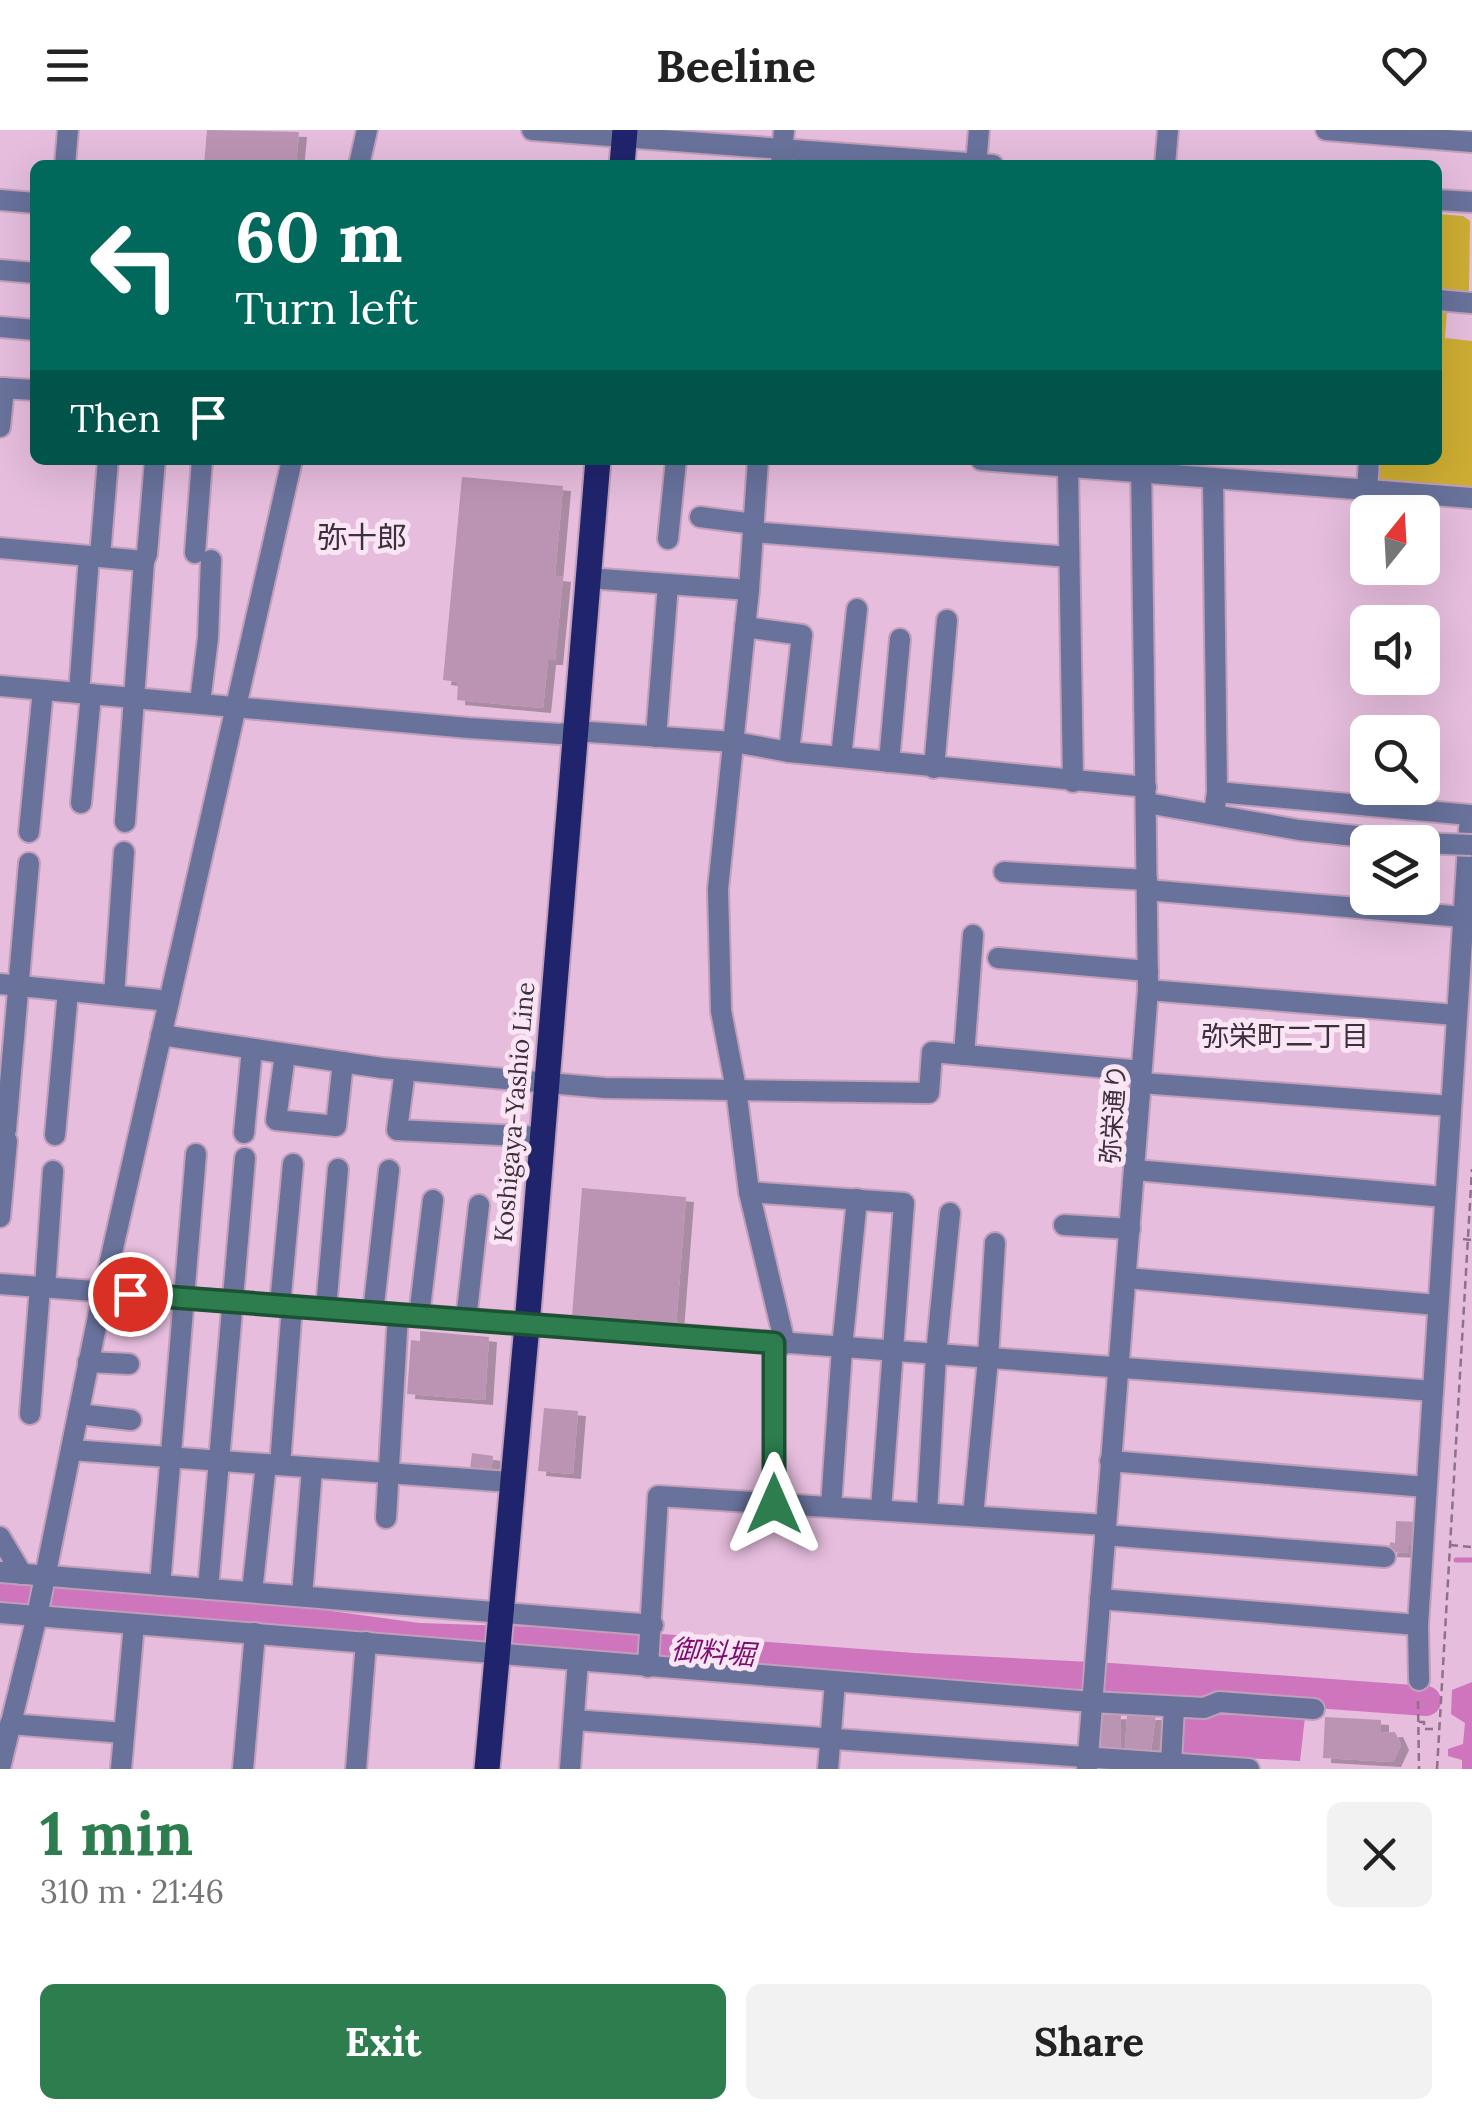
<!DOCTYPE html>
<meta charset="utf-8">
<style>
body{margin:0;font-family:Lora,"Noto Sans JP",serif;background:#f2f2f2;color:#222;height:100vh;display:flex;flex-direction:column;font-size:38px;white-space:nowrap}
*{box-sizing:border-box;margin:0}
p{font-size:32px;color:#767676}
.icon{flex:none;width:55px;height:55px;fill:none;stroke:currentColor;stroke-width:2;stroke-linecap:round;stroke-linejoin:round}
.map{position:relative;height:1639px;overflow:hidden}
.panel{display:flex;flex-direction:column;background:#fff;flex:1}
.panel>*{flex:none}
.hud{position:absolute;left:30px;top:30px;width:1412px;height:305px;border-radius:15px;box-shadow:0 10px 40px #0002;background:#00695c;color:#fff;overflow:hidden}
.needle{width:65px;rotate:18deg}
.buttons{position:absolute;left:1350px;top:365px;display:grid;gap:20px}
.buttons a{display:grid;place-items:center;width:90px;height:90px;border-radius:15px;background:#fff;box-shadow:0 10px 40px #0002;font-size:50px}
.pin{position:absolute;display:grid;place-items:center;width:85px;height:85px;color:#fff;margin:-42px;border:5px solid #fff;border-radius:50%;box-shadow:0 2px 10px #0007}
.me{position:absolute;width:110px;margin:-55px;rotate:0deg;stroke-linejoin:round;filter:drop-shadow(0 0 8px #0008)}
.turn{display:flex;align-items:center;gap:35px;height:210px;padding:0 40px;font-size:45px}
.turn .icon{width:130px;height:130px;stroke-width:2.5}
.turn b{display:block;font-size:70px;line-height:85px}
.then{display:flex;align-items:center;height:95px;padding:0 40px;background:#0003;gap:20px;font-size:38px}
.round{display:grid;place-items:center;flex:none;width:105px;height:105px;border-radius:15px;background:#f2f2f2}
.head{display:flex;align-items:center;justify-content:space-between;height:170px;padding:0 40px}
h1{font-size:60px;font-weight:800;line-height:75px;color:#2d7d4e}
.action{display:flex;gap:20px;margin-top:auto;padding:20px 40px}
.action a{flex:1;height:115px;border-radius:15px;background:#2d7d4e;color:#fff;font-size:40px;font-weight:800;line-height:115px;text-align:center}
.action a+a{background:#f2f2f2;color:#222}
header{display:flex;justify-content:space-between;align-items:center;height:130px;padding:0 40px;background:#fff;font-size:45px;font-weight:800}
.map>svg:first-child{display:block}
.green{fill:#cdad32}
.water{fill:#ce75be}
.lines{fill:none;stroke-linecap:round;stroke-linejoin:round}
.stream{stroke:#ce75be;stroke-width:5}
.river{stroke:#ce75be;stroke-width:30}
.building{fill:#bb94b3;filter:url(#shadow)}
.minor-casing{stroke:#c19eba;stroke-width:24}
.major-casing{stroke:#c19eba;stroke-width:29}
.path{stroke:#8d7288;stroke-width:2.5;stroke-dasharray:8 5;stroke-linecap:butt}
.minor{stroke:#68729b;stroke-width:20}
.major{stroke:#20246c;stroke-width:25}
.minor-bridge-casing{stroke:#c19eba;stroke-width:24;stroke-linecap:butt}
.minor-bridge{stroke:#68729b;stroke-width:20}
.route-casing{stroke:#1d5133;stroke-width:25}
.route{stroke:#2d7d4e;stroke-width:18}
.labels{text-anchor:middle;stroke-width:10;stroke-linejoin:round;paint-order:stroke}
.street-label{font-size:25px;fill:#3f2f3c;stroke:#fae5f5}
.neighbourhood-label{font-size:28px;fill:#3f2f3c;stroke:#fae5f5}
.water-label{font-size:28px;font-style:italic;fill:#7d0d70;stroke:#fae5f5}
.quarter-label{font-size:30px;fill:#3f2f3c;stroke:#fae5f5}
</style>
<header><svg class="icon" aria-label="menu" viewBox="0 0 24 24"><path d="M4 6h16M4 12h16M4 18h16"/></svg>Beeline<svg class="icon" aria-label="heart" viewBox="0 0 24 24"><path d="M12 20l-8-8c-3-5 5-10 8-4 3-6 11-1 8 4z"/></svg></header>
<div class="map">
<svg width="1472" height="1639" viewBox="0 0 1472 1639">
<defs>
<filter id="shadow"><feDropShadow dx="8" dy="5" stdDeviation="0" flood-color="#0004"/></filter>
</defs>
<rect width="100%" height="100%" fill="#e6bddd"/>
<g class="green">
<path d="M1438,84L1463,86L1470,91L1469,160L1463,165L1438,163Z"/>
<path d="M1438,180H1447L1445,208L1472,211V361L1381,354L1376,346L1377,330H1438Z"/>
</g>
<g class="water">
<path d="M1472,1552V1639H1462V1630L1448,1626V1619L1463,1614L1465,1593L1451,1584L1452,1560Z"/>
<path d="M1175,1583L1305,1587L1300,1631L1173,1624Z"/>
</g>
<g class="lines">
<path class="stream" d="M1456,1430H1472"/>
<path class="river" d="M0,1465L77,1469L280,1489L419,1508L595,1514L913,1538L1110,1548L1426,1571"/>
</g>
<g class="building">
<path d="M207,0L299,2L296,34L204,35Z"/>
<path d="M462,347L563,356L555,446L563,447L555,530H548L543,578L457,570L458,552L443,550Z"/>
<path d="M582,1058L686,1067L676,1195L572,1186Z"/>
<path d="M420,1201L489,1207L485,1270L407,1264L411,1210L420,1211Z"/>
<path d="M544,1278L578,1281L573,1344L538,1341Z"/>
<path d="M472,1323L493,1326L491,1342L470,1339Z"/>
<path d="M1396,1391L1417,1392L1416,1415L1409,1414V1423L1389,1422L1390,1412L1395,1413Z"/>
<path d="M1121,1584L1120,1620L1097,1618L1100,1585Z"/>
<path d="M1127,1585H1156L1151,1620L1125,1619Z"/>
<path d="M1325,1587L1381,1590V1603L1395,1602L1401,1615L1393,1632L1323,1628Z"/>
</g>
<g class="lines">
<defs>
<g id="minor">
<path d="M532,0L993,35"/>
<path d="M1326,0L1472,12"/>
<path d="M65,35L68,0"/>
<path d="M359,35L367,0"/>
<path d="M781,35L784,0"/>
<path d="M976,35L979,0"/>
<path d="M1165,35L1168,0"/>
<path d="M0,70L35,73"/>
<path d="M1438,70L1472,72"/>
<path d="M0,140L35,143"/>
<path d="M1438,170L1472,173"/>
<path d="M0,197L35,200"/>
<path d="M0,258L35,260"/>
<path d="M0,297L4,258"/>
<path d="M758,330L749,460L718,759L721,881L736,959L749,1062L785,1214"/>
<path d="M981,330L1472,368"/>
<path d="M1068,337L1073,652"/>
<path d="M1213,349L1217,662L1214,684"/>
<path d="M1367,360L1369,330"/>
<path d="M700,387L754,394"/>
<path d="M753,402L1069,427"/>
<path d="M668,409L676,330"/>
<path d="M0,418L144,431"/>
<path d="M195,423L202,330"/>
<path d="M100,426L108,330"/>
<path d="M588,448L749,460"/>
<path d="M0,556L469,598L560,604L575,601L734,612L789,622L802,505L745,497"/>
<path d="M79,563L89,426"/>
<path d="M200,572L208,508L211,430"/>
<path d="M656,607L668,454"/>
<path d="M789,622L1146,657"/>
<path d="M841,627L857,479"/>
<path d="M889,632L900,509"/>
<path d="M934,638L947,490"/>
<path d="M1217,662L1470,685L1418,1495L1419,1550"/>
<path d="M81,673L91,564"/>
<path d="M1147,673L1299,700L1412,712"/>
<path d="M125,692L144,431L147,424L155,330"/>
<path d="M29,702L43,560"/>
<path d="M1004,742L1147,750"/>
<path d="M1147,760L1463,787"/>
<path d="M998,828L1148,841"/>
<path d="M0,854L169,871"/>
<path d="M1148,860L1456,885"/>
<path d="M114,865L124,722"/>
<path d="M161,905L382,938L605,958L929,963L932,922L1141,941"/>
<path d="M285,924L276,990L336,996L343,932"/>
<path d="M964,925L973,805"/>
<path d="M405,940L397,1000L542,1007"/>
<path d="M1141,953L1450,976"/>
<path d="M6,1000L29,733"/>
<path d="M244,1003L252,919"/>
<path d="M55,1005L68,861"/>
<path d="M1135,1040L1444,1067"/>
<path d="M749,1062L904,1073L881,1379"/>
<path d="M0,1087L7,1011"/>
<path d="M1064,1095L1130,1099"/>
<path d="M1127,1148L1437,1175"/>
<path d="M0,1154L1433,1261"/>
<path d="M45,1157L53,1041"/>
<path d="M280,1175L293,1034"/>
<path d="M326,1179L338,1039"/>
<path d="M373,1183L389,1040"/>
<path d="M419,1186L433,1070"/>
<path d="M466,1190L479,1075"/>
<path d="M774,1213V1374"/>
<path d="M88,1232L129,1234"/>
<path d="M30,1284L40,1157"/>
<path d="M78,1284L131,1290"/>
<path d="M71,1320L511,1352"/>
<path d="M1110,1331L1426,1357"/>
<path d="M280,1335L292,1176"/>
<path d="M831,1376L842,1218L857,1069"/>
<path d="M927,1382L936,1225L950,1083"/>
<path d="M973,1386L988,1229L995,1113"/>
<path d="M386,1388L398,1184"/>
<path d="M1105,1405L1385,1427"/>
<path d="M0,1407L22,1444"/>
<path d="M0,1442L653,1495"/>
<path d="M160,1455L196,1024"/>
<path d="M208,1459L245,1028"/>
<path d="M252,1462L266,1334"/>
<path d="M302,1466L312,1338"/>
<path d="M1100,1469L1418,1495"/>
<path d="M0,1483L1092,1572L1204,1578L1219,1572L1314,1579"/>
<path d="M648,1537L658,1366L1106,1395"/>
<path d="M574,1590L1249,1639"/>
<path d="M10,1594L124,1603"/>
<path d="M1171,1633L1174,1577"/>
<path d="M0,1638L37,1486L103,1162L292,330"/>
<path d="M121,1639L134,1494"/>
<path d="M243,1639L255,1503"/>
<path d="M356,1639L366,1512"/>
<path d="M570,1639L578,1530"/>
<path d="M828,1639L835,1552"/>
<path d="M1087,1639L1148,860L1141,330"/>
</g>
<g id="major">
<path d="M622,35L625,0"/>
<path d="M487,1639L527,1195L598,330"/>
</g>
</defs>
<use href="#minor" class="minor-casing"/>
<use href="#major" class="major-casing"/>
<g class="path">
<path d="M1463,1109L1472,1110"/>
<path d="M1450,1415L1472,1417"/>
<path d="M1418,1571L1419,1639"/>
<path d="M1419,1592H1424V1599H1439"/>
<path d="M1437,1639L1472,1039"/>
</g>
<use href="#minor" class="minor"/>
<use href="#major" class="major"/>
<defs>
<path id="minor-bridge" d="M1422,713L1472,715"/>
</defs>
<use href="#minor-bridge" class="minor-bridge-casing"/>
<use href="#minor-bridge" class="minor-bridge"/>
</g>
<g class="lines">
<defs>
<path id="route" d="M130,1164L774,1213V1374"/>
</defs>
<use href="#route" class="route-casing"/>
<use href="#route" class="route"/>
</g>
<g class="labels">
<g class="street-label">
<text transform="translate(514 982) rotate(-85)" y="9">Koshigaya-Yashio Line</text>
<text transform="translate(1113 984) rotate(-86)" y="9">弥栄通り</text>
</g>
<g class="neighbourhood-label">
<text x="1285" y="916">弥栄町二丁目</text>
</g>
<g class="water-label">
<text transform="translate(713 1522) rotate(4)" y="10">御料堀</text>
</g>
<g class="quarter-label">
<text x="362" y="418">弥十郎</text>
</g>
</g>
</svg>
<div class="buttons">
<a><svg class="needle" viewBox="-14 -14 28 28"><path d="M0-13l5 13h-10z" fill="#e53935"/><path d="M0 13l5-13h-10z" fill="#767676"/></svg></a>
<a><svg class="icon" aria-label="sound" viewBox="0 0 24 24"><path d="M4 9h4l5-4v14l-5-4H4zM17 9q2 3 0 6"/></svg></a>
<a><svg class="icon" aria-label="search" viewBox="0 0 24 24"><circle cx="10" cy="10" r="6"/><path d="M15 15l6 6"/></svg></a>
<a><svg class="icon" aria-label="layers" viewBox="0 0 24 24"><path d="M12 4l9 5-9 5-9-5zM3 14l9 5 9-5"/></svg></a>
</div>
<div class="pin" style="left:130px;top:1164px;background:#d93025"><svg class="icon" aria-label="arrive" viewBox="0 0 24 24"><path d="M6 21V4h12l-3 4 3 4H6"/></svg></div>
<svg class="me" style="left:774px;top:1374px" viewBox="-20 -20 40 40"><path d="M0-17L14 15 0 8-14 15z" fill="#2d7d4e" stroke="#fff" stroke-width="4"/></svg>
<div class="hud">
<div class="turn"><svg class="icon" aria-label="left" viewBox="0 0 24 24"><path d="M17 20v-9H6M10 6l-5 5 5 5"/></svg><div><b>60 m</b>Turn left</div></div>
<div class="then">Then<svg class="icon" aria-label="arrive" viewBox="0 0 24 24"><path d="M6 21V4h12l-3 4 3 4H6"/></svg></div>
</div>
</div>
<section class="panel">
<div class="head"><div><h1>1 min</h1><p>310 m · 21:46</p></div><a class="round"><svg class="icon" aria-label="close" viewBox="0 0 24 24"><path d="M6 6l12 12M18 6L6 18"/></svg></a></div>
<div class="action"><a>Exit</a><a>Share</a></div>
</section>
